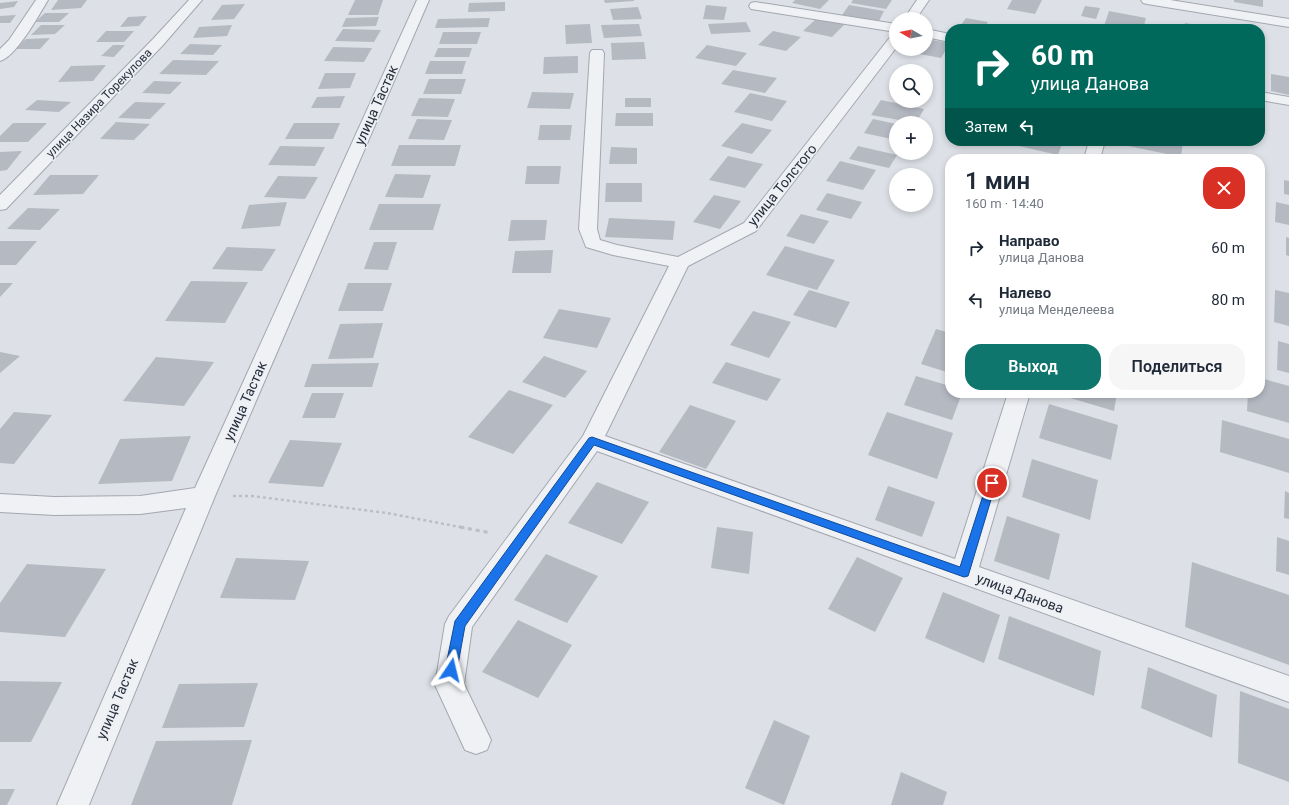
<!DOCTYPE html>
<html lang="ru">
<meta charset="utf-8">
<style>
body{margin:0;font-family:Roboto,sans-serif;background:#f6f6f7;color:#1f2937;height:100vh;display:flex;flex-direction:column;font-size:15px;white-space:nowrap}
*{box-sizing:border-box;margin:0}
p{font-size:13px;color:#747a83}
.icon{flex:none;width:22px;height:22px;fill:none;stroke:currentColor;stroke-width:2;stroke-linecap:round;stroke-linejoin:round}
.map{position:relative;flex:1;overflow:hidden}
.side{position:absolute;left:945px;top:154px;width:320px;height:244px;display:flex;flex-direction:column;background:#fff;border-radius:16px;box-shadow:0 2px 6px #0003}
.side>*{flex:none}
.guide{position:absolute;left:945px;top:24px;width:320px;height:122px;border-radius:16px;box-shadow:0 2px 6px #0003;background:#00695c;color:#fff;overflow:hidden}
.needle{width:26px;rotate:279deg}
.buttons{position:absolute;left:889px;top:12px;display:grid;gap:8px}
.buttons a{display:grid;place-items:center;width:44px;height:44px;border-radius:50%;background:#fff;box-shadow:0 2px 6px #0003;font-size:20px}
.pin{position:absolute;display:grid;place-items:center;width:34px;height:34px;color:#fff;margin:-17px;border:2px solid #fff;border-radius:50%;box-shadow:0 1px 4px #0007}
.me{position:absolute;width:44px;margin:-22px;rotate:10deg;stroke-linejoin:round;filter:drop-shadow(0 0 3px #0008)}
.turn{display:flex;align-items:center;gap:14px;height:84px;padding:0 20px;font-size:18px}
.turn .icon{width:52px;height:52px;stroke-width:2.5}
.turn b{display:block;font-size:28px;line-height:34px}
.then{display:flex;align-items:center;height:38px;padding:0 20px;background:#0003;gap:8px;font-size:15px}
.round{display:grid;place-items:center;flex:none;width:42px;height:42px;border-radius:16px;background:#f6f6f7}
.head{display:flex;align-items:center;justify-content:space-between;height:68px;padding:0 20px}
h1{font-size:24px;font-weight:600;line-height:30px}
.cta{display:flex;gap:8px;margin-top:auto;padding:8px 20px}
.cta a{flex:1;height:46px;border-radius:16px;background:#0f766e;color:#fff;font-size:16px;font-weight:600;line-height:46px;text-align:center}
.cta a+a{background:#f6f6f7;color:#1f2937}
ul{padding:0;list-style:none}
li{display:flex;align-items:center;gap:12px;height:52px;padding:0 20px}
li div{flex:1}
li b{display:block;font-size:15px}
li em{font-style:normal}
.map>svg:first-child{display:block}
.building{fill:#b5b9c2}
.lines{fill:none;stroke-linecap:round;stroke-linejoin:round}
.minor-casing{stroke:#a3a7af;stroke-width:2}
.path-far1{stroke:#bbbec5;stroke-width:2.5;stroke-dasharray:3 3;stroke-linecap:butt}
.path{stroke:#bbbec5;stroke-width:3;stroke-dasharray:4 4;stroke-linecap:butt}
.minor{fill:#eff1f5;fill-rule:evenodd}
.route{fill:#1a73e8;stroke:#114b97}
.labels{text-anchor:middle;stroke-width:3;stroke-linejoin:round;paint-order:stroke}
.far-street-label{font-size:12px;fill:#272e3b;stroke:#eceff4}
.street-label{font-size:14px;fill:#272e3b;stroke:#eceff4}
</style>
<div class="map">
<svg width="1289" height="805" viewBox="0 0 1289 805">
<rect width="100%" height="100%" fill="#dde0e6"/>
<g class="building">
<path d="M58,0H87L81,8L51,10Z"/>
<path d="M355,0H383L378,15H348Z"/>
<path d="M604,0H634V1L605,3Z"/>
<path d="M795,0H829L820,9L792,3Z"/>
<path d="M853,0H892L886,9L851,3Z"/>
<path d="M1012,0H1042L1035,14L1007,9Z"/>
<path d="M1234,0H1263V7L1234,2Z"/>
<path d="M18,1L14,7L0,9V3Z"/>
<path d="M505,2V11L468,12L469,3Z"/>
<path d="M245,4L234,19L211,20L222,5Z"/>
<path d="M706,5L727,7L724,20L703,19Z"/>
<path d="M849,5L884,11L879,21L842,15Z"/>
<path d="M1085,6L1100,8L1096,19L1081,16Z"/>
<path d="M638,7L642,19L613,20L610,9Z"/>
<path d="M1109,11L1146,18L1143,29H1103Z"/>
<path d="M45,13H69L59,22H35Z"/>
<path d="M16,15L10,23H0V16Z"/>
<path d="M147,16L139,26L120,27L128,17Z"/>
<path d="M379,17L376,26L342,27L346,18Z"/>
<path d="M490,18L488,27L435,28L438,19Z"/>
<path d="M817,18L845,24L832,37L803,31Z"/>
<path d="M966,18L988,22L984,29H958Z"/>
<path d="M746,22L751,32L711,34L708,24Z"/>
<path d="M1185,23L1212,28L1211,29H1184Z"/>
<path d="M590,24L592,43L566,44L565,25Z"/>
<path d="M639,24L642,36L604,38L601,25Z"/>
<path d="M41,25H65L55,34L31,35Z"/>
<path d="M232,25L227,36L193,38L199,27Z"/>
<path d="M343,29L381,30L374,42L335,41Z"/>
<path d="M106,31H134L124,42H96Z"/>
<path d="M773,31L801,37L786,51L758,45Z"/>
<path d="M443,32H481L477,44H439Z"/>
<path d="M50,38L40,49H15L26,39Z"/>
<path d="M926,39L950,43L941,58L898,50L926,49Z"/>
<path d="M644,42L646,59L612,60L611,43Z"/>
<path d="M190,44L222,45L213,55L180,54Z"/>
<path d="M113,45H125L114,57L101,56Z"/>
<path d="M707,45L747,53L736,66L695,58Z"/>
<path d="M333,47L372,48L364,62L324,61Z"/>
<path d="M438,48H472L469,57H434Z"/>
<path d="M578,56V73L543,74L544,57Z"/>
<path d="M173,60L219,61L206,75L159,74Z"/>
<path d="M430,61H466L462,74H425Z"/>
<path d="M106,65L93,81L58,82L71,66Z"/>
<path d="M733,70L777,78L765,93L721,84Z"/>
<path d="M325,73H356L350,88L318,89Z"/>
<path d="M1271,74L1289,77V95L1271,91Z"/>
<path d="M429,79H466L461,94H423Z"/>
<path d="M154,81L182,82L170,94L142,93Z"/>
<path d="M532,92L574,93L570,109L527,108Z"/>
<path d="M750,93L787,101L772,121L734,112Z"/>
<path d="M345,96L340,108H311L317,97Z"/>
<path d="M419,98L455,99L448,117L411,116Z"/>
<rect x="625" y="98" width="26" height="9"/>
<path d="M37,100L71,102L59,112L25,110Z"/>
<path d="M881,100L924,109L916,123L871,115Z"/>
<path d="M135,102L166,103L150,119L118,118Z"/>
<path d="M616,113H653V126H615Z"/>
<path d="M417,119L452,120L444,140L408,139Z"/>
<path d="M873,119L896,124V140L864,133Z"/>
<path d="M116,122L150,124L134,140L100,139Z"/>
<path d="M13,123H47L28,142H0V136Z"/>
<path d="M294,123H340L333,139H285Z"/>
<path d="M742,123L772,130L752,154L721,146Z"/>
<path d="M540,125H572L570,140H538Z"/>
<path d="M1021,141H1063L1058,155L1019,146Z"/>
<path d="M1120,141H1183L1181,157L1119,144Z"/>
<path d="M399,145H461L455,166H391Z"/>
<path d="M280,146L325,147L315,166L268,165Z"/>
<path d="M858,146L897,155L889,168L849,159Z"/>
<path d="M611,147L637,148V164H609Z"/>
<path d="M22,151L7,170L0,171V152Z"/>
<path d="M728,156L763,164L745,188L709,180Z"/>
<path d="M840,161L876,170L863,190L826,181Z"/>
<path d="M527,166H561L559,184H525Z"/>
<path d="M395,174L431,175L423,198L385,197Z"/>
<path d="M50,175H99L83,194L33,195Z"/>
<path d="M278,176L318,177L305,199L264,197Z"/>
<path d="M1284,180L1289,181V195L1284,194Z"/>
<path d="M606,183H642V202H605Z"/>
<path d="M827,193L862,202L851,219L816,210Z"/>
<path d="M714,195L741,201L720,229L693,222Z"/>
<path d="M287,202L280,226L241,229L249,205Z"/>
<path d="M1276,202L1289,205V225L1275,222Z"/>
<path d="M379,204H441L433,230H369Z"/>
<path d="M28,208L60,209L40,230L7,229Z"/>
<path d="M801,214L829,221L814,244L786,236Z"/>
<path d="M609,218L675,221L673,240L605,237Z"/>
<path d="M511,220H547L545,240L508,241Z"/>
<path d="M1286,237L1289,238V256L1286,255Z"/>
<path d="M0,241H37L16,265H0Z"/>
<path d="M374,242H397L388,270L364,269Z"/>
<path d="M785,246L835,260L817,290L766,275Z"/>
<path d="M227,247L276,249L262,271L212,269Z"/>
<path d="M553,250L551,273H512L515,251Z"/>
<path d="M191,281L248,282L225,323L165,321Z"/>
<path d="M0,283H13L0,297Z"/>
<path d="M348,283H392L383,311H338Z"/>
<path d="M809,290L850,302L836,328L793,315Z"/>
<path d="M1275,290L1289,293V326L1274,322Z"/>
<path d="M559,309L611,318L597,348L543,338Z"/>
<path d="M753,311L791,322L769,358L730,345Z"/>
<path d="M383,323L373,358L328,359L340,324Z"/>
<path d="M936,329L950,333V373L921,364Z"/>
<path d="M1278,341L1289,344V373L1277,370Z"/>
<path d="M0,352L20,356L0,373Z"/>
<path d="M544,356L587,371L565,398L522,382Z"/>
<path d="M156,357L214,362L184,406L123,401Z"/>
<path d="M726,362L781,379L767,401L712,383Z"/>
<path d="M379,363L372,387H304L312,364Z"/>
<path d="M916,376L950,386V393H962L952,420L904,405Z"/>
<path d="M1260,378L1289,386V423L1247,411L1248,393H1260Z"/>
<path d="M509,390L553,405L513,454L468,437Z"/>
<path d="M312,393H344L335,418H302Z"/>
<path d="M1068,393H1117L1114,411L1067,397Z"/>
<path d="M1049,404L1118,425L1111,460L1039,438Z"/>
<path d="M690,405L736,421L706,469L659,452Z"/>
<path d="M14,412L52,415L14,464L0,463V429Z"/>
<path d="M887,412L953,433L937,479L868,455Z"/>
<path d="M1222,420L1289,439V473L1220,452Z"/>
<path d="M191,436L172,481L98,484L120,439Z"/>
<path d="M290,440L342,443L323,487L268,483Z"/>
<path d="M1032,459L1098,480L1090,520L1022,497Z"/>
<path d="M597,482L649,502L622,544L568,523Z"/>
<path d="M888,486L935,502L922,537L875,520Z"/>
<path d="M1285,491L1289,493V519L1284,518Z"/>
<path d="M1007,516L1060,534L1049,580L994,561Z"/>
<path d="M717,527L753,532L749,574L711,568Z"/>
<path d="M1277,537L1289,541V575L1276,571Z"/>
<path d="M546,554L598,576L567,623L514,600Z"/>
<path d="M857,557L903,578L875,632L828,609Z"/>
<path d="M236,558L309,561L295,600L220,598Z"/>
<path d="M1192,562L1289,595V665L1185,627Z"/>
<path d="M27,564L106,569L65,637L0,632V603Z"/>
<path d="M943,592L1000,615L984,663L925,638Z"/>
<path d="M1009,616L1101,651L1094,696L998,659Z"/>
<path d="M518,620L572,645L538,698L482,672Z"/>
<path d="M1148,667L1217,695L1212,738L1141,708Z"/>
<path d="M0,681L62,682L31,742H0Z"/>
<path d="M258,683L244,727L162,728L179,684Z"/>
<path d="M1240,691L1289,709V782L1238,763Z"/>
<path d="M774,720L810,736L784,805L745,788Z"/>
<path d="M252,740L232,805H131L156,741Z"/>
<path d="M901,772L947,792L943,805H891Z"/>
<path d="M0,789H15L7,805H0Z"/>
</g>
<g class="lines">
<defs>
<g id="minor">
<path d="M36,0H48C39,15 16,57 0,61V49L9,40Z"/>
<path d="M189,0H202L163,45L6,209L0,210V195L153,39Z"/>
<path d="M417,0H429L215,496L89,805H57L186,508L140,514L54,515L0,512V494L54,497L140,496L195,488Z"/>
<path d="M917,0H929L916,19H904Z"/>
<path d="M1141,0H1170L1289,19V27L1147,4L1143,3Z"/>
<path d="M755,2L896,24V32L751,9L749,6L751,3Z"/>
<path d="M926,29L950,34V42L926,37Z"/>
<path d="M896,35V48L756,231L688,266L605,436L955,559L1008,393H1030L979,567L1289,676V702L597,451L472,627L464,684L491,740L487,750L476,754L465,750L435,685L445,624L449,616L583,436L669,266L613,255L586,247L579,229L590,53L592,50H602L604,53L597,229L600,240L617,245L678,257L744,223L891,36Z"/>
<path d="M1260,92L1289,97V105L1260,100Z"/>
<path d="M1089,141H1105L1100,159H1084Z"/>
</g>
</defs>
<use href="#minor" class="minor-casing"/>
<path class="path-far1" d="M233,496H252L387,513L465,528"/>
<path class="path" d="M460,527L491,533"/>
<use href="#minor" class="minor"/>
</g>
<path class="route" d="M592,437L960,567L987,483L988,480H995L996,483L969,573L968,576L964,577L594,445L465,626L457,670L455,674L451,675L447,674L445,670L455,621L589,438Z"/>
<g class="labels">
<g class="far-street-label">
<text transform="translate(99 103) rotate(-46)" y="4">улица Назира Торекулова</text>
</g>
<g class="street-label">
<text transform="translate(376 105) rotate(-66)" y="5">улица Тастак</text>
<text transform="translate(782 185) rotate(-51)" y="5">улица Толстого</text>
<text transform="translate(245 401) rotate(-66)" y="5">улица Тастак</text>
<text transform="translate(1020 593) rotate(20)" y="5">улица Данова</text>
<text transform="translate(117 699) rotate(-67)" y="5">улица Тастак</text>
</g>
</g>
</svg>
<div class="buttons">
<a><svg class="needle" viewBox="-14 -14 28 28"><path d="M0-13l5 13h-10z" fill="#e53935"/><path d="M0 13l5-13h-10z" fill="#747a83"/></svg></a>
<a><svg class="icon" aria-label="search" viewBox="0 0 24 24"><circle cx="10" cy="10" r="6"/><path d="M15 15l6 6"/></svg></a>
<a>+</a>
<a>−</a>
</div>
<div class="pin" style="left:992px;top:483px;background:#d93025"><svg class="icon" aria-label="arrive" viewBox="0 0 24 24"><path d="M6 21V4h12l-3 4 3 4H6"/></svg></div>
<svg class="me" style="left:451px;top:670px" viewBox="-20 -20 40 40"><path d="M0-17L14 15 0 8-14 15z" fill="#1a73e8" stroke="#fff" stroke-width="4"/></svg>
<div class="guide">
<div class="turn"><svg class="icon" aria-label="right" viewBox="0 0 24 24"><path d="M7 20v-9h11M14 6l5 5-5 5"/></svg><div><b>60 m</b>улица Данова</div></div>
<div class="then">Затем<svg class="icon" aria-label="left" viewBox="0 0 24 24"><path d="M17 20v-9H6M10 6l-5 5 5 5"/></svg></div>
</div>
<section class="side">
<div class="head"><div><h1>1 мин</h1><p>160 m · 14:40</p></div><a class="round" style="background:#d93025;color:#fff"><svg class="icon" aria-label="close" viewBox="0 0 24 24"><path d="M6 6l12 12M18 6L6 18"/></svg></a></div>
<ul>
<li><svg class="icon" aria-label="right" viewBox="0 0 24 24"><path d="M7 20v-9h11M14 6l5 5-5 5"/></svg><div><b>Направо</b><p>улица Данова</p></div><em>60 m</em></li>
<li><svg class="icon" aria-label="left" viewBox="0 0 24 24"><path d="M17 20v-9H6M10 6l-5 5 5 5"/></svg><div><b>Налево</b><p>улица Менделеева</p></div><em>80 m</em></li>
</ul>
<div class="cta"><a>Выход</a><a>Поделиться</a></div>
</section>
</div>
